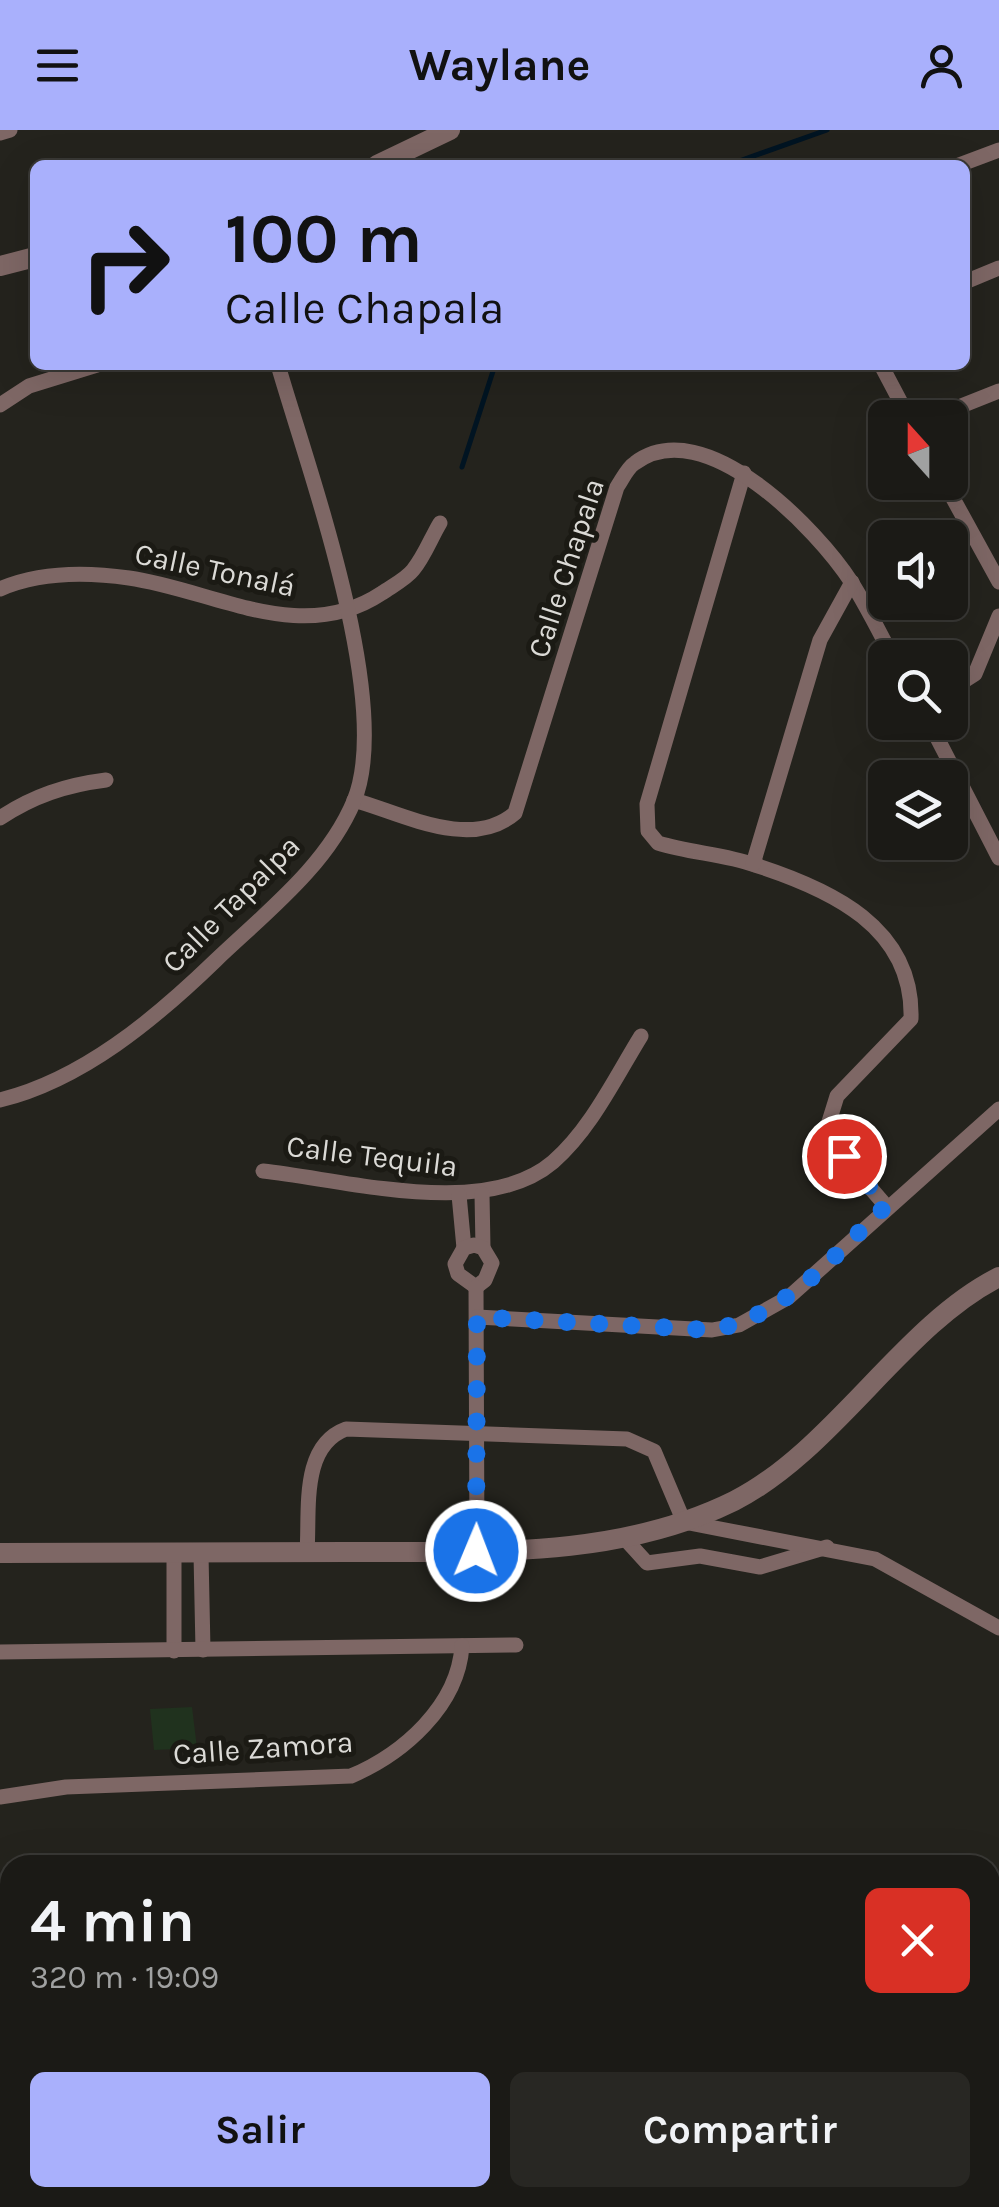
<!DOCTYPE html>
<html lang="es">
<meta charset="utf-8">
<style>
body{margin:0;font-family:Karla,sans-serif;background:#282723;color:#f1f3f6;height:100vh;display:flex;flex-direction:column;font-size:38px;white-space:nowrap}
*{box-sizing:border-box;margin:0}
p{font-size:32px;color:#a0a1a1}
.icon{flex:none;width:55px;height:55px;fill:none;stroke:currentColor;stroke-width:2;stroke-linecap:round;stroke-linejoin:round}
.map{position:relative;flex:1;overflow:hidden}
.side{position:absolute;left:0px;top:1725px;width:1000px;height:352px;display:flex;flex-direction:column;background:#1b1a16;border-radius:30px 30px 0 0;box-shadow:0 10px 40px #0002,0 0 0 2px #393835}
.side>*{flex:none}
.top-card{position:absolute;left:30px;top:30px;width:940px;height:210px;border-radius:15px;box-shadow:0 10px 40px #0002,0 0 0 2px #393835;background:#a9b0fc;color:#111;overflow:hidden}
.needle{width:65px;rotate:339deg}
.fabs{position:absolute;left:868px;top:270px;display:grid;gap:20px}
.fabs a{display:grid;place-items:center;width:100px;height:100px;border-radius:15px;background:#1b1a16;box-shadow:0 10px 40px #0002,0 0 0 2px #393835;font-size:50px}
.pin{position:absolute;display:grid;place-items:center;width:85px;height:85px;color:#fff;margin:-42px;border:5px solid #fff;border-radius:50%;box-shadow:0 2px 10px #0007}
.me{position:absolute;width:110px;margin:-55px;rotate:1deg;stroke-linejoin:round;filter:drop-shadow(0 0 8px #0008)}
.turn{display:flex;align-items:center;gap:35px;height:210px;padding:0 30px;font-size:45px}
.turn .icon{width:130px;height:130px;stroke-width:2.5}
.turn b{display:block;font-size:70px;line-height:85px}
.round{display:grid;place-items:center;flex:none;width:105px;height:105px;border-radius:15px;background:#282723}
.overview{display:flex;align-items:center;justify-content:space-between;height:170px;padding:0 30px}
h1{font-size:60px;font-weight:700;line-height:75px}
.primary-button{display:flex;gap:20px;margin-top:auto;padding:20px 30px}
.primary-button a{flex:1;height:115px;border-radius:15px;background:#a9b0fc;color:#111;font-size:40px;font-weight:700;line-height:115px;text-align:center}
.primary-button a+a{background:#282723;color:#f1f3f6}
header{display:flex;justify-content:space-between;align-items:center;height:130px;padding:0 30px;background:#a9b0fc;color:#111;font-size:45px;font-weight:700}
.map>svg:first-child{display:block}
.green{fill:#20321e}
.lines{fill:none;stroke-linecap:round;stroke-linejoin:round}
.stream{stroke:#011422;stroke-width:5}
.minor{stroke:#7e6765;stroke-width:15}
.tertiary{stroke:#7e6765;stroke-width:20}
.route{stroke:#1a73e8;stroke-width:18;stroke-dasharray:0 32.4}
.labels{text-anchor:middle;stroke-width:10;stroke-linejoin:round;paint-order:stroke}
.street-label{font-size:30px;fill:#dbdad6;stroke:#1b1a14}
</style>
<header><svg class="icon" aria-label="menu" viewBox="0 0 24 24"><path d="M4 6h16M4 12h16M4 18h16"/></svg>Waylane<svg class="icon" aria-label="person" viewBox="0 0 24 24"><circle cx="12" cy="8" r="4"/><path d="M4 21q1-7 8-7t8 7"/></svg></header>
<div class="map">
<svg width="999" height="2077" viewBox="0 0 999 2077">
<rect width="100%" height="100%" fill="#24231d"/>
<path class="green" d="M192,1577L197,1618L154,1620L150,1579Z"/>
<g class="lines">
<g class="stream">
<path d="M728,35L827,0"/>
<path d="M462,337L495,235"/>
</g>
<g class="minor">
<path d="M0,3L10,0"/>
<path d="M959,35L999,20"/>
<path d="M965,152L999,138"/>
<path d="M881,235L909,288"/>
<path d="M0,275L29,256L97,235"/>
<path d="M931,288L999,261"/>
<path d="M744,343L647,674L648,701L658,713C690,723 724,724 755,735C830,759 914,797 911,889L837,966L828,995L843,1026L886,1076"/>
<path d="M944,352L999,452"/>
<path d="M0,459C39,442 87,442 129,448C214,460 301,517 382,463C392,456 406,449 413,440C424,427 431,408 440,393"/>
<path d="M950,560L975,544L999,486"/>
<path d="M929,592L999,728"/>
<path d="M354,670C403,684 471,721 515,683L617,357C622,350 627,338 635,333C704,281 818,400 852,453C867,477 880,503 893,528"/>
<path d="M0,688C33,666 66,655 106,650"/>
<path d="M753,734L820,510L852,452"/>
<path d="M0,970C82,950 155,889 215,831C264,784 327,736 354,671C394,573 308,339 278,235"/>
<path d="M263,1041C347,1050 485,1090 553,1032C591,999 615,948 641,906"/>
<path d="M482,1064L483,1118"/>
<path d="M459,1065L464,1118"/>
<path d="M474,1115L483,1118L492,1133L485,1150L476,1157L458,1144L455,1134L464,1118Z"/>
<path d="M476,1157L477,1421"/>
<path d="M477,1187L712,1200L739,1195L789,1167L999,979"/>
<path d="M627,1411L647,1433L700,1426L760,1437L827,1417"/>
<path d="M307,1422C310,1381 300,1316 346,1299L627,1309L654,1321L684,1392L875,1429L999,1498"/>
<path d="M201,1424L203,1520"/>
<path d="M174,1521V1425"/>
<path d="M0,1522L516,1515"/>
<path d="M0,1667L66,1657L351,1646C403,1624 458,1576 462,1516"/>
</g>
<g class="tertiary">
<path d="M377,35L450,0"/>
<path d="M0,136L35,127"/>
<path d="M0,1423C116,1422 232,1423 348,1422C478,1421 615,1430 734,1371C833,1321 903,1195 999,1147"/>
</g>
</g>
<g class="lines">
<path class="route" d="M476,1421L477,1187L712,1200C786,1186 834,1125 886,1076L844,1026"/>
</g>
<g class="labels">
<g class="street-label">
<text transform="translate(566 438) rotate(-72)" y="10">Calle Chapala</text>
<text transform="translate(215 440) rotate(12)" y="10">Calle Tonalá</text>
<text transform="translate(231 774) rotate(-45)" y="10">Calle Tapalpa</text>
<text transform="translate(372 1026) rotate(7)" y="10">Calle Tequila</text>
<text transform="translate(263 1618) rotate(-4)" y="10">Calle Zamora</text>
</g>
</g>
</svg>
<div class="fabs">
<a><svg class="needle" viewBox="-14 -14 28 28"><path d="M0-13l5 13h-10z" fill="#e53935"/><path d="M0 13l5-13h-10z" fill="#a0a1a1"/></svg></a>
<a><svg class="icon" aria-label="sound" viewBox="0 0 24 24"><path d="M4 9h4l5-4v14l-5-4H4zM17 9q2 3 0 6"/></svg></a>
<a><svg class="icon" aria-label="search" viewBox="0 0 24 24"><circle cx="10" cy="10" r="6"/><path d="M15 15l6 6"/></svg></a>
<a><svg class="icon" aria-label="layers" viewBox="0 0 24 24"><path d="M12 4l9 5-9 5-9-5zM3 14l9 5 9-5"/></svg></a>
</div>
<div class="pin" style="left:844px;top:1026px;background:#d93025"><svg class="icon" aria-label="arrive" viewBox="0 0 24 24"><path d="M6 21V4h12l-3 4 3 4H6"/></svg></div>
<svg class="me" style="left:476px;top:1421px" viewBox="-20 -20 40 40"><circle r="17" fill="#1a73e8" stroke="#fff" stroke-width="3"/><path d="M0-11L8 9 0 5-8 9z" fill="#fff"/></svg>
<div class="top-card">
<div class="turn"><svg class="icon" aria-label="right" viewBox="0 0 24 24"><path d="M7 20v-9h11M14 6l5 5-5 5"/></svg><div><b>100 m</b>Calle Chapala</div></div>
</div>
<section class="side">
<div class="overview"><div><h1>4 min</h1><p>320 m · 19:09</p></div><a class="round" style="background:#d93025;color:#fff"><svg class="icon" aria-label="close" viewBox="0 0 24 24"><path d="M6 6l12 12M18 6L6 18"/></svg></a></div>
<div class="primary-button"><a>Salir</a><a>Compartir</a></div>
</section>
</div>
